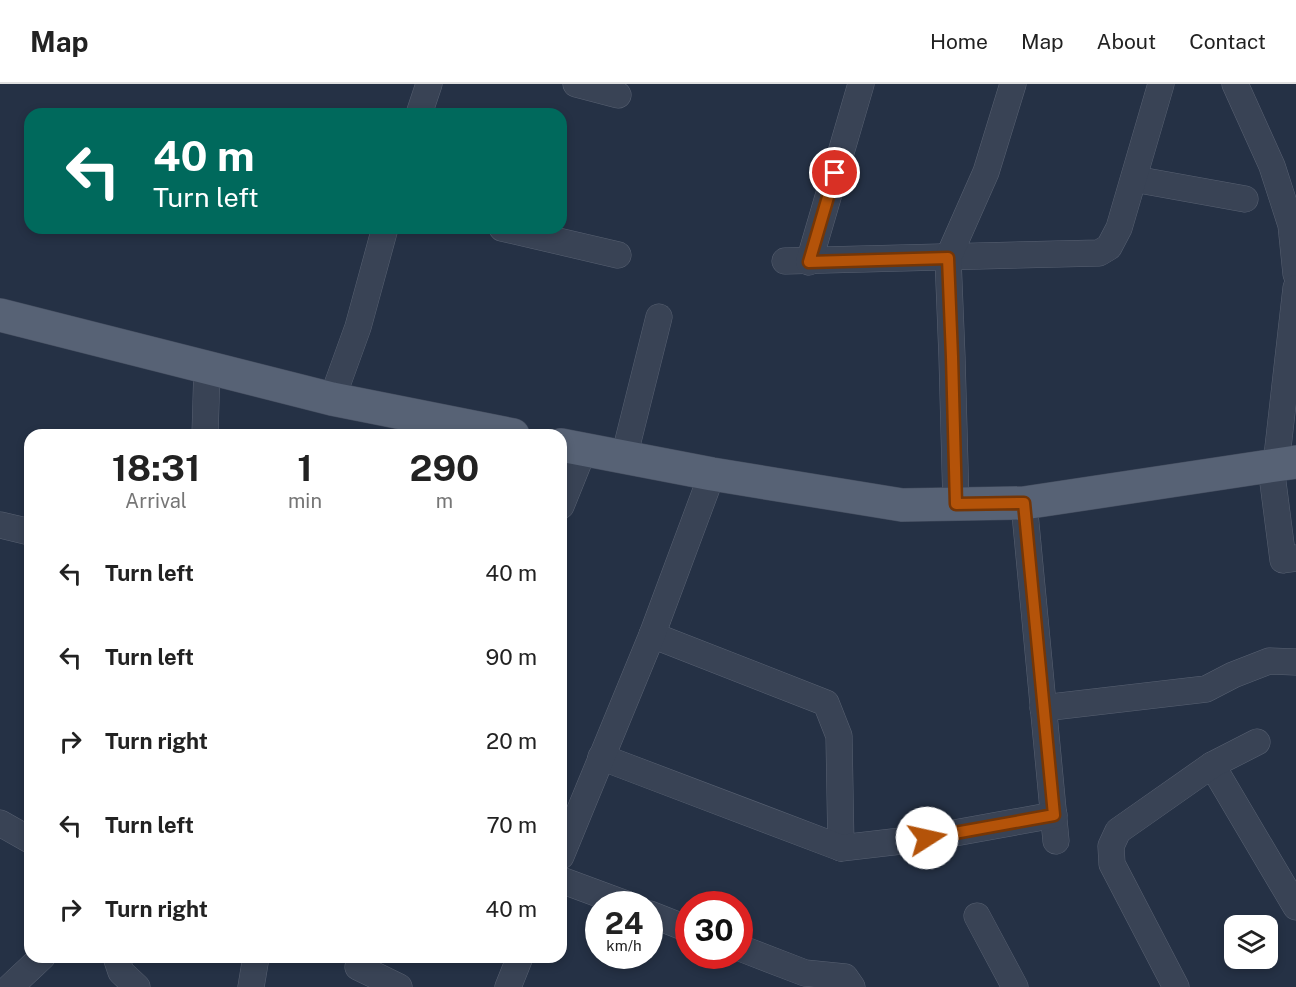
<!DOCTYPE html>
<style>
body{margin:0;font-family:"Public Sans",sans-serif;background:#f2f2f2;color:#222;height:100vh;display:flex;flex-direction:column;font-size:22px;white-space:nowrap}
*{box-sizing:border-box;margin:0}
p{font-size:20px;color:#767676}
.icon{flex:none;width:33px;height:33px;fill:none;stroke:currentColor;stroke-width:2;stroke-linecap:round;stroke-linejoin:round}
.map{position:relative;flex:1;overflow:hidden}
.sheet{position:absolute;left:24px;top:345px;width:543px;height:534px;display:flex;flex-direction:column;background:#fff;border-radius:18px;box-shadow:0 3px 9px #0003}
.sheet>*{flex:none}
.hud{position:absolute;left:24px;top:24px;width:543px;height:126px;border-radius:18px;box-shadow:0 3px 9px #0003;background:#00695c;color:#fff;overflow:hidden}
.buttons{position:absolute;left:1224px;top:831px;display:grid;gap:12px}
.buttons a{display:grid;place-items:center;width:54px;height:54px;border-radius:12px;background:#fff;box-shadow:0 3px 9px #0003;font-size:30px}
.speed{position:absolute;left:585px;top:807px;display:flex;gap:12px;font-size:30px;font-weight:700;text-align:center}
.speed>*{display:grid;place-content:center;width:78px;height:78px;border-radius:50%;background:#fff;box-shadow:0 3px 9px #0003;line-height:1}
.speed small{font-size:15px;font-weight:400}
.speed .limit{border:9px solid #d22;background:#fff;color:#111}
.pin{position:absolute;display:grid;place-items:center;width:51px;height:51px;color:#fff;margin:-26px;border:3px solid #fff;border-radius:50%;box-shadow:0 2px 6px #0007}
.me{position:absolute;width:66px;margin:-33px;rotate:80deg;stroke-linejoin:round;filter:drop-shadow(0 0 4px #0008)}
.turn{display:flex;align-items:center;gap:21px;height:126px;padding:0 30px;font-size:27px}
.turn .icon{width:78px;height:78px;stroke-width:2.5}
.turn b{display:block;font-size:42px;line-height:51px}
.eta{display:flex;justify-content:space-evenly;align-items:center;height:102px;text-align:center}
.eta b{font-size:36px;font-weight:700;line-height:42px}
ul{padding:0;list-style:none}
li{display:flex;align-items:center;gap:18px;height:84px;padding:0 30px}
li div{flex:1}
li b{display:block;font-size:22px}
li em{font-style:normal}
header{display:flex;align-items:center;gap:36px;box-sizing:border-box;height:84px;padding:0 30px;background:#fff;border-bottom:2px solid #e0e0e0}
header strong{font-size:28px}
nav{display:flex;gap:33px;margin-inline-start:auto;font-size:21px}
.map>svg:first-child{display:block}
.lines{fill:none;stroke-linecap:round;stroke-linejoin:round}
.minor-casing{stroke:#586172;stroke-width:27}
.major-casing{stroke:#434c5e;stroke-width:34}
.minor{stroke:#394355;stroke-width:26}
.major{stroke:#576275;stroke-width:33}
.route-casing{stroke:#753606;stroke-width:15}
.route{stroke:#b45309;stroke-width:10}
</style>
<header>
<strong>Map</strong>
<nav><a>Home</a><a>Map</a><a>About</a><a>Contact</a></nav>
</header>
<div class="map">
<svg width="1296" height="903" viewBox="0 0 1296 903">
<rect width="100%" height="100%" fill="#253145"/>
<g class="lines">
<defs>
<g id="minor">
<path d="M576,0L618,11"/>
<path d="M1235,0L1272,82L1291,141L1296,190"/>
<path d="M419,30L429,0"/>
<path d="M1134,95L1245,115"/>
<path d="M502,144L618,171"/>
<path d="M785,177L1099,169L1109,163L1119,144L1161,0"/>
<path d="M809,178L861,0"/>
<path d="M332,315L358,243L385,144"/>
<path d="M205,351L207,284"/>
<path d="M624,373L659,233"/>
<path d="M1276,381L1296,204"/>
<path d="M1271,383L1283,476L1296,474"/>
<path d="M1024,419L1056,757"/>
<path d="M956,420L952,273L948,174L986,88L1013,0"/>
<path d="M561,422L584,365"/>
<path d="M0,441L30,448"/>
<path d="M652,551L826,619L839,652L841,764"/>
<path d="M1043,624L1206,605L1233,591L1269,577L1296,578"/>
<path d="M601,673L841,764L927,754L1054,731"/>
<path d="M1212,681L1296,823"/>
<path d="M0,739L30,756"/>
<path d="M561,772L652,551L712,390"/>
<path d="M561,796L626,820"/>
<path d="M650,830L688,845"/>
<path d="M977,832L1015,903"/>
<path d="M740,864L805,889L845,893L852,903"/>
<path d="M116,873L121,888L137,903"/>
<path d="M358,883L399,903"/>
<path d="M10,903L42,873"/>
<path d="M251,903L256,873"/>
<path d="M508,903L520,873"/>
<path d="M1176,903L1112,780L1111,762L1118,747L1212,681L1257,658"/>
</g>
<g id="major">
<path d="M0,231L332,315L513,351"/>
<path d="M561,361L712,390L902,421L1024,419L1296,378"/>
</g>
</defs>
<use href="#minor" class="minor-casing"/>
<use href="#major" class="major-casing"/>
<use href="#minor" class="minor"/>
<use href="#major" class="major"/>
</g>
<g class="lines">
<defs>
<path id="route" d="M835,89L809,178L948,174L952,273L956,420L1024,419L1054,731L927,754"/>
</defs>
<use href="#route" class="route-casing"/>
<use href="#route" class="route"/>
</g>
</svg>
<div class="buttons">
<a><svg class="icon" aria-label="layers" viewBox="0 0 24 24"><path d="M12 4l9 5-9 5-9-5zM3 14l9 5 9-5"/></svg></a>
</div>
<div class="speed"><div>24<small>km/h</small></div><div class="limit">30</div></div>
<div class="pin" style="left:835px;top:89px;background:#d93025"><svg class="icon" aria-label="arrive" viewBox="0 0 24 24"><path d="M6 21V4h12l-3 4 3 4H6"/></svg></div>
<svg class="me" style="left:927px;top:754px" viewBox="-20 -20 40 40"><circle r="19" fill="#fff"/><path d="M0-13L10 11 0 6-10 11z" fill="#b45309"/></svg>
<div class="hud">
<div class="turn"><svg class="icon" aria-label="left" viewBox="0 0 24 24"><path d="M17 20v-9H6M10 6l-5 5 5 5"/></svg><div><b>40 m</b>Turn left</div></div>
</div>
<section class="sheet">
<div class="eta">
<div><b>18:31</b><p>Arrival</p></div>
<div><b>1</b><p>min</p></div>
<div><b>290</b><p>m</p></div>
</div>
<ul>
<li><svg class="icon" aria-label="left" viewBox="0 0 24 24"><path d="M17 20v-9H6M10 6l-5 5 5 5"/></svg><div><b>Turn left</b></div><em>40 m</em></li>
<li><svg class="icon" aria-label="left" viewBox="0 0 24 24"><path d="M17 20v-9H6M10 6l-5 5 5 5"/></svg><div><b>Turn left</b></div><em>90 m</em></li>
<li><svg class="icon" aria-label="right" viewBox="0 0 24 24"><path d="M7 20v-9h11M14 6l5 5-5 5"/></svg><div><b>Turn right</b></div><em>20 m</em></li>
<li><svg class="icon" aria-label="left" viewBox="0 0 24 24"><path d="M17 20v-9H6M10 6l-5 5 5 5"/></svg><div><b>Turn left</b></div><em>70 m</em></li>
<li><svg class="icon" aria-label="right" viewBox="0 0 24 24"><path d="M7 20v-9h11M14 6l5 5-5 5"/></svg><div><b>Turn right</b></div><em>40 m</em></li>
</ul>
</section>
</div>
